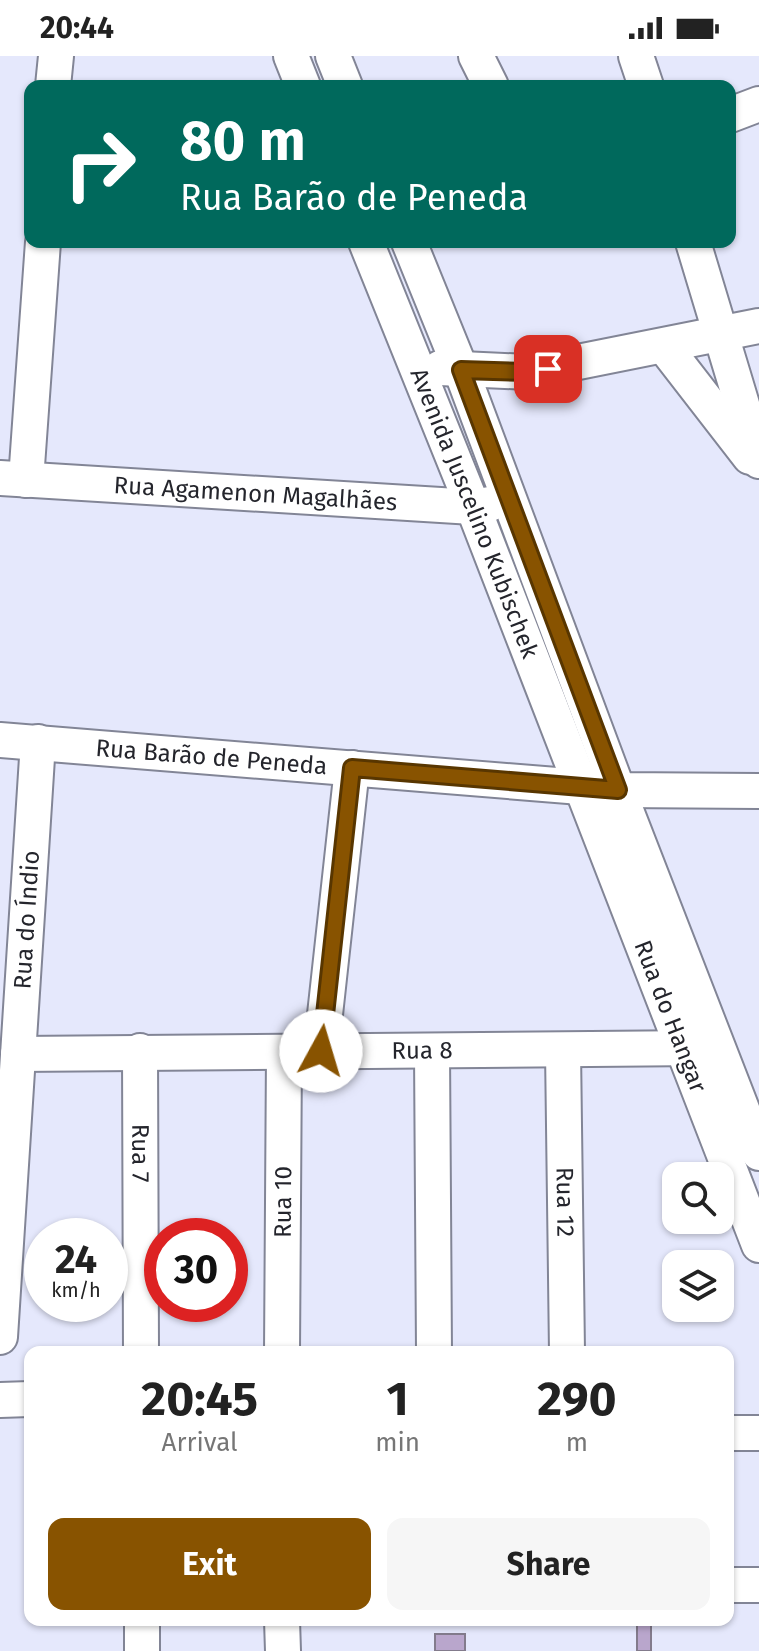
<!DOCTYPE html>
<meta charset="utf-8">
<style>
body{margin:0;font-family:"Fira Sans",sans-serif;background:#f6f6f6;color:#222;height:100vh;display:flex;flex-direction:column;font-size:30px;white-space:nowrap}
*{box-sizing:border-box;margin:0}
p{font-size:26px;color:#767676}
.icon{flex:none;width:44px;height:44px;fill:none;stroke:currentColor;stroke-width:2;stroke-linecap:round;stroke-linejoin:round}
.map{position:relative;flex:1;overflow:hidden}
.details{position:absolute;left:24px;top:1290px;width:710px;height:280px;display:flex;flex-direction:column;background:#fff;border-radius:16px;box-shadow:0 2px 6px #0004}
.details>*{flex:none}
.top-card{position:absolute;left:24px;top:24px;width:712px;height:168px;border-radius:16px;box-shadow:0 2px 6px #0004;background:#00695c;color:#fff;overflow:hidden}
.fabs{position:absolute;left:662px;top:1106px;display:grid;gap:16px}
.fabs a{display:grid;place-items:center;width:72px;height:72px;border-radius:16px;background:#fff;box-shadow:0 2px 6px #0004;font-size:40px}
.speed{position:absolute;left:24px;top:1162px;display:flex;gap:16px;font-size:40px;font-weight:700;text-align:center}
.speed>*{display:grid;place-content:center;width:104px;height:104px;border-radius:50%;background:#fff;box-shadow:0 2px 6px #0004;line-height:1}
.speed small{font-size:20px;font-weight:400}
.speed .limit{border:12px solid #d22;background:#fff;color:#111}
.pin{position:absolute;display:grid;place-items:center;width:68px;height:68px;color:#fff;margin:-34px;border-radius:16px;box-shadow:0 4px 12px #0006}
.me{position:absolute;width:88px;margin:-44px;rotate:6deg;stroke-linejoin:round;filter:drop-shadow(0 0 6px #0008)}
.turn{display:flex;align-items:center;gap:28px;height:168px;padding:0 24px;font-size:36px}
.turn .icon{width:104px;height:104px;stroke-width:2.5}
.turn b{display:block;font-size:56px;line-height:68px}
.eta{display:flex;justify-content:space-evenly;align-items:center;height:136px;text-align:center}
.eta b{font-size:48px;font-weight:700;line-height:56px}
.cta{display:flex;gap:16px;margin-top:auto;padding:16px 24px}
.cta a{flex:1;height:92px;border-radius:16px;background:#885300;color:#fff;font-size:32px;font-weight:700;line-height:92px;text-align:center}
.cta a+a{background:#f6f6f6;color:#222}
.status{display:flex;justify-content:space-between;align-items:center;height:56px;padding:0 40px;background:#fff;direction:ltr}
.status svg{height:22px;fill:currentColor}
.map>svg:first-child{display:block}
.building{fill:#b9a6cc;stroke:#837b8c;stroke-width:2}
.lines{fill:none;stroke-linecap:round;stroke-linejoin:round}
.minor-casing{stroke:#828596;stroke-width:38}
.minor{stroke:#fff;stroke-width:34}
.route-casing{stroke:#583600;stroke-width:20}
.route{stroke:#885300;stroke-width:14}
.labels{text-anchor:middle;stroke-width:7;stroke-linejoin:round;paint-order:stroke}
.street-label{font-size:24px;fill:#24252c;stroke:#e5e8fc}
</style>
<div class="status"><b>20:44</b><svg viewBox="0 0 49 12"><path d="M0 12V9h3v3zM5 12V6h3v6zM10 12V3h3v9zM15 12V0h3v12zM26 1h20v11H26zM47 4h2v5h-2z"/></svg></div>
<div class="map">
<svg width="759" height="1595" viewBox="0 0 759 1595">
<rect width="100%" height="100%" fill="#e5e8fc"/>
<g class="building">
<rect x="637" y="1564" width="14" height="31"/>
<rect x="435" y="1578" width="30" height="17"/>
</g>
<g class="lines">
<defs>
<g id="minor">
<path d="M291,0L303,30"/>
<path d="M333,0L345,30"/>
<path d="M476,0L491,30"/>
<path d="M636,0L646,30"/>
<path d="M53,30L56,0"/>
<path d="M730,59L759,48"/>
<path id="s1" d="M366,186L473,451L759,1189"/>
<path d="M409,186L461,314L618,734L759,1097"/>
<path d="M693,186L759,405"/>
<path d="M664,290L750,401"/>
<path d="M440,312L528,316L759,270"/>
<path id="s2" d="M0,422L473,451L490,448"/>
<path d="M26,424L43,186"/>
<path id="s3" d="M0,684L618,734L759,735"/>
<path id="s4" d="M563,994L567,1296"/>
<path id="s5" d="M140,995L141,1296"/>
<path d="M321,995L352,712"/>
<path d="M432,995L434,1296"/>
<path id="s6" d="M18,998L701,992"/>
<path id="s7" d="M0,1281L38,686"/>
<path id="s8" d="M282,1296L284,997"/>
<path d="M0,1344L30,1343"/>
<path d="M728,1377H759"/>
<path d="M728,1529H759"/>
<path d="M142,1564V1595"/>
<path d="M282,1564L283,1595"/>
</g>
</defs>
<use href="#minor" class="minor-casing"/>
<use href="#minor" class="minor"/>
</g>
<g class="lines">
<defs>
<path id="route" d="M321,995L352,712L618,734L461,314L528,316L548,313"/>
</defs>
<use href="#route" class="route-casing"/>
<use href="#route" class="route"/>
</g>
<g class="labels">
<g class="street-label">
<text dy="8" stroke="none"><textPath href="#s2" startOffset="256">Rua Agamenon Magalhães</textPath></text>
<text dy="8" stroke="none"><textPath href="#s1" startOffset="292">Avenida Juscelino Kubischek</textPath></text>
<text dy="8" stroke="none"><textPath href="#s3" startOffset="212">Rua Barão de Peneda</textPath></text>
<text dy="8" stroke="none"><textPath href="#s7" startOffset="418">Rua do Índio</textPath></text>
<text dy="8" stroke="none"><textPath href="#s1" startOffset="832">Rua do Hangar</textPath></text>
<text dy="8" stroke="none"><textPath href="#s6" startOffset="404">Rua 8</textPath></text>
<text dy="8" stroke="none"><textPath href="#s5" startOffset="102">Rua 7</textPath></text>
<text dy="8" stroke="none"><textPath href="#s4" startOffset="152">Rua 12</textPath></text>
<text dy="8" stroke="none"><textPath href="#s8" startOffset="150">Rua 10</textPath></text>
</g>
</g>
</svg>
<div class="fabs">
<a><svg class="icon" aria-label="search" viewBox="0 0 24 24"><circle cx="10" cy="10" r="6"/><path d="M15 15l6 6"/></svg></a>
<a><svg class="icon" aria-label="layers" viewBox="0 0 24 24"><path d="M12 4l9 5-9 5-9-5zM3 14l9 5 9-5"/></svg></a>
</div>
<div class="speed"><div>24<small>km/h</small></div><div class="limit">30</div></div>
<div class="pin" style="left:548px;top:313px;background:#d93025"><svg class="icon" aria-label="arrive" viewBox="0 0 24 24"><path d="M6 21V4h12l-3 4 3 4H6"/></svg></div>
<svg class="me" style="left:321px;top:995px" viewBox="-20 -20 40 40"><circle r="19" fill="#fff"/><path d="M0-13L10 11 0 6-10 11z" fill="#885300"/></svg>
<div class="top-card">
<div class="turn"><svg class="icon" aria-label="right" viewBox="0 0 24 24"><path d="M7 20v-9h11M14 6l5 5-5 5"/></svg><div><b>80 m</b>Rua Barão de Peneda</div></div>
</div>
<section class="details">
<div class="eta">
<div><b>20:45</b><p>Arrival</p></div>
<div><b>1</b><p>min</p></div>
<div><b>290</b><p>m</p></div>
</div>
<div class="cta"><a>Exit</a><a>Share</a></div>
</section>
</div>
